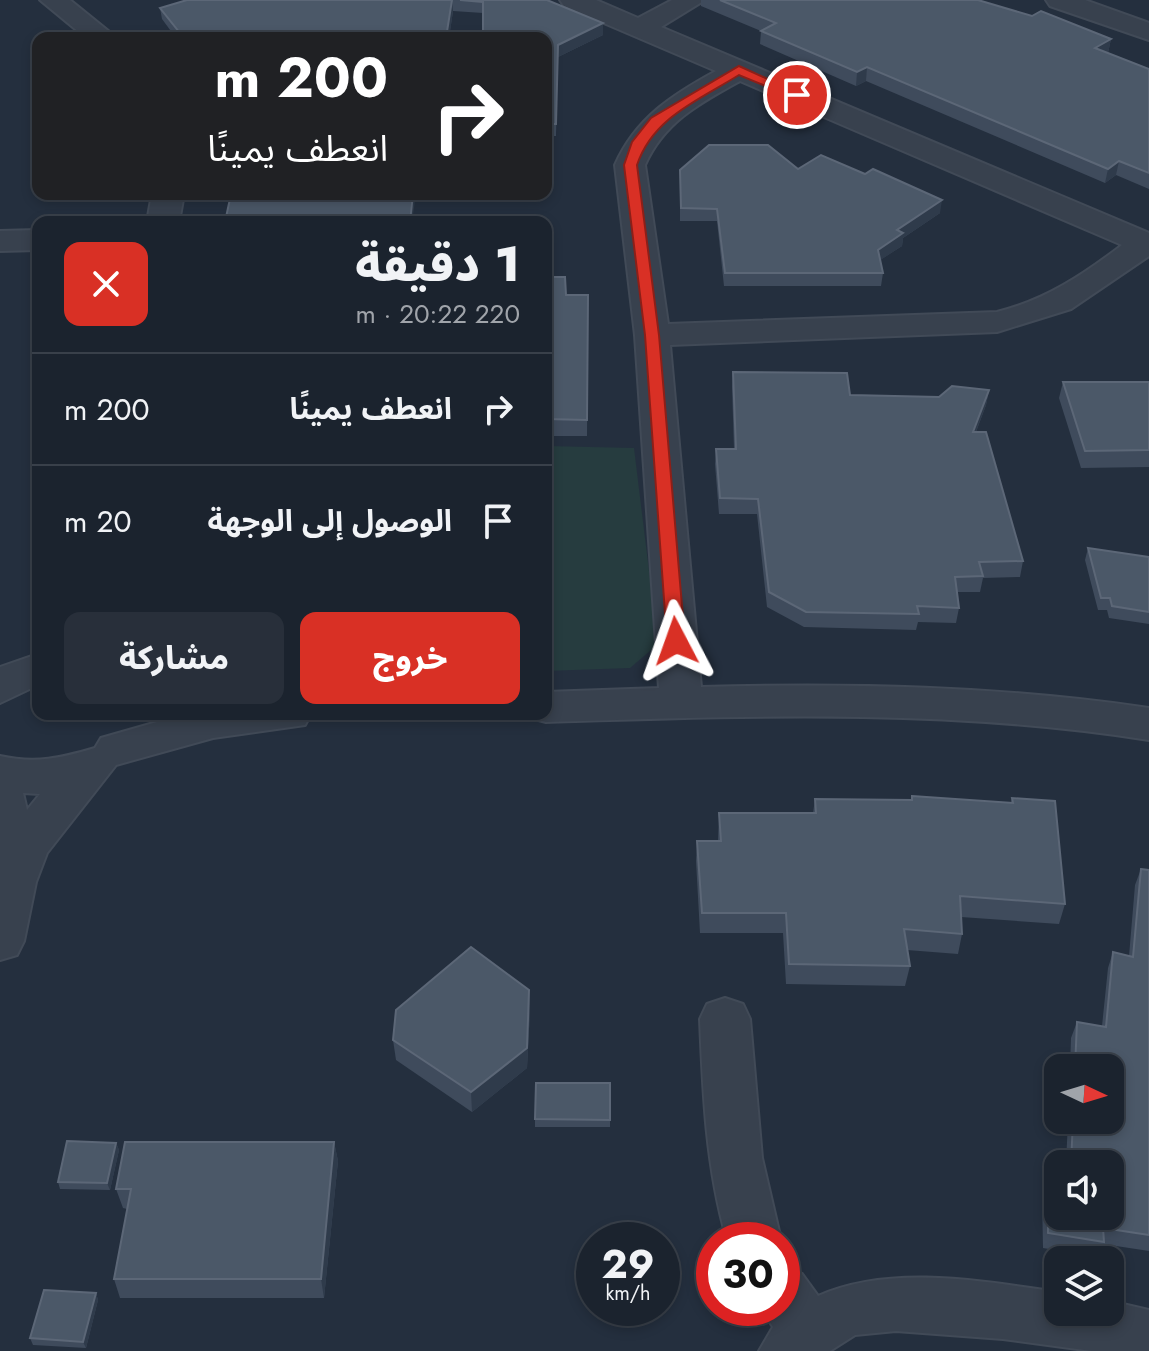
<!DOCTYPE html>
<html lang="ar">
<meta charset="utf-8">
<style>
body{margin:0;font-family:Jost,"Noto Sans Arabic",sans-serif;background:#282f3a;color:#f1f3f6;direction:rtl;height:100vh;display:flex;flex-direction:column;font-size:30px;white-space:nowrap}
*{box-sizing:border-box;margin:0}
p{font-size:26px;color:#a0a4aa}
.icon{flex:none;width:44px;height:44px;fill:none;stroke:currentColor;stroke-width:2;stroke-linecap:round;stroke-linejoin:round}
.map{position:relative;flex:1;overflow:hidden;direction:ltr}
.sheet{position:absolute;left:32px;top:216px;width:520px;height:504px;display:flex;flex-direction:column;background:#1b232e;border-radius:16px;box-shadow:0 4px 12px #0003,0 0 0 2px #39404a;direction:rtl}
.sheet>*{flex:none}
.banner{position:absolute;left:32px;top:32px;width:520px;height:168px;border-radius:16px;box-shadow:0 4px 12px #0003,0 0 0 2px #39404a;direction:rtl;background:#202124;color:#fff;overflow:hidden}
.needle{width:52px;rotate:94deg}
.tools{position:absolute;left:1044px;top:1054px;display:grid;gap:16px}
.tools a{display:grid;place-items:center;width:80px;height:80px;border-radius:16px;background:#1b232e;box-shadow:0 4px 12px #0003,0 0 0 2px #39404a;font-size:40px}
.speed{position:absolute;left:576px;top:1222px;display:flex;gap:16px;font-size:40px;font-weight:700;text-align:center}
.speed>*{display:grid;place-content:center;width:104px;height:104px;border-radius:50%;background:#1b232e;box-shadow:0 4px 12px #0003,0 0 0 2px #39404a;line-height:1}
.speed small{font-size:20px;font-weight:400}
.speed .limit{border:12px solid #d22;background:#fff;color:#111}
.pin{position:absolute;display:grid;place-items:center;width:68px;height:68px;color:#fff;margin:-34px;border:4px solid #fff;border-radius:50%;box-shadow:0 2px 8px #0007}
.me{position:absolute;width:88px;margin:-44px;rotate:356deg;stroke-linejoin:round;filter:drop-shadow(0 0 6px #0008)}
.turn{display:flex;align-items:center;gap:28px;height:168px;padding:0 32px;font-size:36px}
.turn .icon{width:104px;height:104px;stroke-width:2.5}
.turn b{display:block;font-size:56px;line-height:68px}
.round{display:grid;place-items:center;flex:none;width:84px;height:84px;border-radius:16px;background:#282f3a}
.headline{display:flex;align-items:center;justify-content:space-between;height:136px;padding:0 32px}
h1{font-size:48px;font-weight:800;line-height:60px}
.action{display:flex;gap:16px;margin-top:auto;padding:16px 32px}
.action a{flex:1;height:92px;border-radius:16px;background:#d93025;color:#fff;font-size:32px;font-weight:800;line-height:92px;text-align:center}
.action a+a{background:#282f3a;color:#f1f3f6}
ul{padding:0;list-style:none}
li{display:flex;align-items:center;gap:24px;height:112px;padding:0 32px;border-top:2px solid #39404a}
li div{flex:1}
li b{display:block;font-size:30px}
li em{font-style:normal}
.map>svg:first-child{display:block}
.green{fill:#263c3f}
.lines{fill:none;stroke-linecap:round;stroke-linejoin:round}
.minor-casing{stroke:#414a57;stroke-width:4}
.minor{fill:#38414e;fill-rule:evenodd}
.wall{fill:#3f4b5c}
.shaded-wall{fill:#2f3b4b}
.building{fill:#4b5868;stroke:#5c6777;stroke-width:2}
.route{fill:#d93025;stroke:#8d1f18;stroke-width:2}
</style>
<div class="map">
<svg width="1149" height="1351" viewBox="0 0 1149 1351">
<rect width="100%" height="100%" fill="#242f3e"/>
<path class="green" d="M546,446L634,448L658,644L630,668L546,671Z"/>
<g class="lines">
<defs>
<g id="minor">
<path d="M40,0H70L117,38H86Z"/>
<path d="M560,0H596L638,18L672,0H705L661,27L1149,233V256L1071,309L997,332L670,345L701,687C852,683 1000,686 1149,708V740C948,708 748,716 546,722L531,718L529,714H546V692L659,688L635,335L615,165C636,118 672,95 716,71L564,6ZM740,81L1122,245C1083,275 1045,300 997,312L668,324L645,165C664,122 700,103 740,81Z"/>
<path d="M1046,0H1085L1149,23V40L1050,6Z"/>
<path d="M152,194H184L179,222H147Z"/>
<path d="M38,230V250L0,251V231Z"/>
<path d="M38,654V685L0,703V667Z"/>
<path d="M185,714H311L305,725L213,738L116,765L47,853L36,882L24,941L17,955L0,960V756C36,764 61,758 95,748L101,738ZM23,793L40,794L27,810Z"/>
<path d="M725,998L743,1004L750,1019L762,1158L781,1240H727C706,1167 703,1094 700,1019L707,1004Z"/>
<path d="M782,1267L802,1274L818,1296C891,1264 981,1281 1058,1292V1312H1110V1301L1149,1310V1351H1092L1003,1339L896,1331L855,1335L830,1351H759L773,1327L761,1308H782Z"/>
</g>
</defs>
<use href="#minor" class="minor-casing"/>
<use href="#minor" class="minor"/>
</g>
<g class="wall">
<path d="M187,0H547L603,23V35L558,57L556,136H546V38L483,13L453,11L449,38H176L162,19L160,8Z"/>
<path d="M701,0H978L1111,39L1108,53L1149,69V189L1116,175L1105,183L866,81L856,86L760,44L761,31L701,6Z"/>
<path d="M798,169L940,213L903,238L902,246L880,260L883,273L881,286H724L717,221H680V170Z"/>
<path d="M546,244L547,277L566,295H588L587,436H546Z"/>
<path d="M733,372L850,395L939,397L989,390L986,405L976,432L1023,561L1020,577L983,578L980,592H957L959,608L956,623L918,622L916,630L804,627L767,607L757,514H719L715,464L716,449H734L732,387Z"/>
<path d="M1063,382H1149V467L1081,468L1059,398Z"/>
<path d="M1088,548L1149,557V624L1109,618L1107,610H1098L1085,560Z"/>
<path d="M912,796L1011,803L1012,798L1065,904L1059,924L961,917L962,934L958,954L907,950L910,966L905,986L786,984L783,933H700L696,861L697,841H718L719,813H813L815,799L911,800Z"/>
<path d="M1141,869L1149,870V1251L1103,1244L1097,1257L1043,1248L1042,1198L1048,1183L1058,1216L1110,1164H1066L1068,1120H1110V1068H1070L1071,1038L1077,1022L1102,1026L1108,968L1113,952L1129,956L1135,885Z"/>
<path d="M529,990L530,1010L527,1068L472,1112L396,1060L393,1040Z"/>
<path d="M610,1083V1127H535V1119Z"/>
<path d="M334,1142L338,1161L324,1298H120L114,1279L127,1209L123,1208L116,1189Z"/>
<path d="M116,1143L119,1150L110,1190L60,1189L58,1182Z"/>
<path d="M96,1293L98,1300L86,1348L33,1345L30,1338Z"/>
</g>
<g class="shaded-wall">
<path d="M452,0L453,11L449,38H446Z"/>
<path d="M603,23V35L558,57L556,136L558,45Z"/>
<path d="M1111,39L1108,53L1095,48Z"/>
<path d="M867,67L866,81L856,86L857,72Z"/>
<path d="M1119,161L1116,175L1105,183L1108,169Z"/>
<path d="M413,194H416L412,222H410Z"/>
<path d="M942,200L940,213L903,238L902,246L876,263L878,250L897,230Z"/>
<path d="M989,390L986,405L970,447L973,432Z"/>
<path d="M529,990L530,1010L527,1068L472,1112L471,1092Z"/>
<path d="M334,1142L338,1161L324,1298L321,1279Z"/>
<path d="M116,1143L119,1150L110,1190L107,1183Z"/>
<path d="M96,1293L98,1300L86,1348L83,1342Z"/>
</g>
<g class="building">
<path d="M187,0H452L446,38H184L160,8Z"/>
<path d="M460,0H547L603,23L558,45L556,124H546V38H483V2Z"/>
<path d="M720,0H978L1032,16L1041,11L1111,39L1095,48L1149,69V173L1119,161L1108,169L867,67L857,72L761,31L776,23Z"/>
<path d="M709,145H768L798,169L821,155L865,174L873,169L942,200L897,230L903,233L878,250L883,273H725L717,209L681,208L680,170Z"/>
<path d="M231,194H413L410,222H225Z"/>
<path d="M546,244L547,277H565L566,295H588L587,420L546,419Z"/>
<path d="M733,372L847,373L850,395L939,397L952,386L989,390L973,432H986L1023,561L979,562L983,576L955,577L959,608L917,606L919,614L806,612L769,592L758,499L720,498L716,449H736Z"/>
<path d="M1063,382H1149V450L1085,451Z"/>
<path d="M1088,548L1149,557V612L1112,606L1110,598H1101Z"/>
<path d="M912,796L1013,803L1012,798L1055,801L1065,904L960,896L962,934L904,929L910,966L789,964L786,913H702L697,841H721L719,813H816L815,799L912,800Z"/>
<path d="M1141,869L1149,870V1235L1103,1228L1104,1242L1048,1233V1183L1058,1184V1216H1110V1164H1071L1073,1120H1110V1068H1075L1077,1022L1106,1027L1113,952L1133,957Z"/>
<path d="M471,947L529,990L527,1048L471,1092L393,1040L396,1010Z"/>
<path d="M536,1083H610V1120L535,1119Z"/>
<path d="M67,1141L116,1143L107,1183L58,1182Z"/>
<path d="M125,1142H334L321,1279H114L131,1189H116Z"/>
<path d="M44,1290L96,1293L83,1342L30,1338Z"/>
</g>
<path class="route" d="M739,66L803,95L792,97L739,75C699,100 653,117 637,165L659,335L685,641L676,647L667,641L645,335L624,165L632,142L651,118Z"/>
</svg>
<div class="tools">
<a><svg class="needle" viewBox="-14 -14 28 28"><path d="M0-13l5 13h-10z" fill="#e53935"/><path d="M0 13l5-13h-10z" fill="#a0a4aa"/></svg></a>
<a><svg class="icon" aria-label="sound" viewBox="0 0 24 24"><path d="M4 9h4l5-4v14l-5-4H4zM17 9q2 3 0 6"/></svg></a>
<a><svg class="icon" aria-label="layers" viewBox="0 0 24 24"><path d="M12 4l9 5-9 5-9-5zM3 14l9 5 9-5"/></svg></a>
</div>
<div class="speed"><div>29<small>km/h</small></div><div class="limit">30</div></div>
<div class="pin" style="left:797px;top:95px;background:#d93025"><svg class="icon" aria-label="arrive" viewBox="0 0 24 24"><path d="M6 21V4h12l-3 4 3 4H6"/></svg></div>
<svg class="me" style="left:676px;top:641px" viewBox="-20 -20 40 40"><path d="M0-17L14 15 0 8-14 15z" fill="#d93025" stroke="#fff" stroke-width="4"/></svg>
<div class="banner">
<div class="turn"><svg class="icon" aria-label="right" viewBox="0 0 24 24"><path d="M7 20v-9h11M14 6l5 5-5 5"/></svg><div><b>200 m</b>انعطف يمينًا</div></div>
</div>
<section class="sheet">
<div class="headline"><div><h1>1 دقيقة</h1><p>220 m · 20:22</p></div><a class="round" style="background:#d93025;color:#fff"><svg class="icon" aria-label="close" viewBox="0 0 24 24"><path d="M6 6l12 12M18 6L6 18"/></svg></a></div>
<ul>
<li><svg class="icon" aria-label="right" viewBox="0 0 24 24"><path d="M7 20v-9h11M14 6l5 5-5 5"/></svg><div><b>انعطف يمينًا</b></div><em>200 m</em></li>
<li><svg class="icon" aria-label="arrive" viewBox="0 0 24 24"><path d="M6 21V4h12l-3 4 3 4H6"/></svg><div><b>الوصول إلى الوجهة</b></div><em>20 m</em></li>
</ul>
<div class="action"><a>خروج</a><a>مشاركة</a></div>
</section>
</div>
